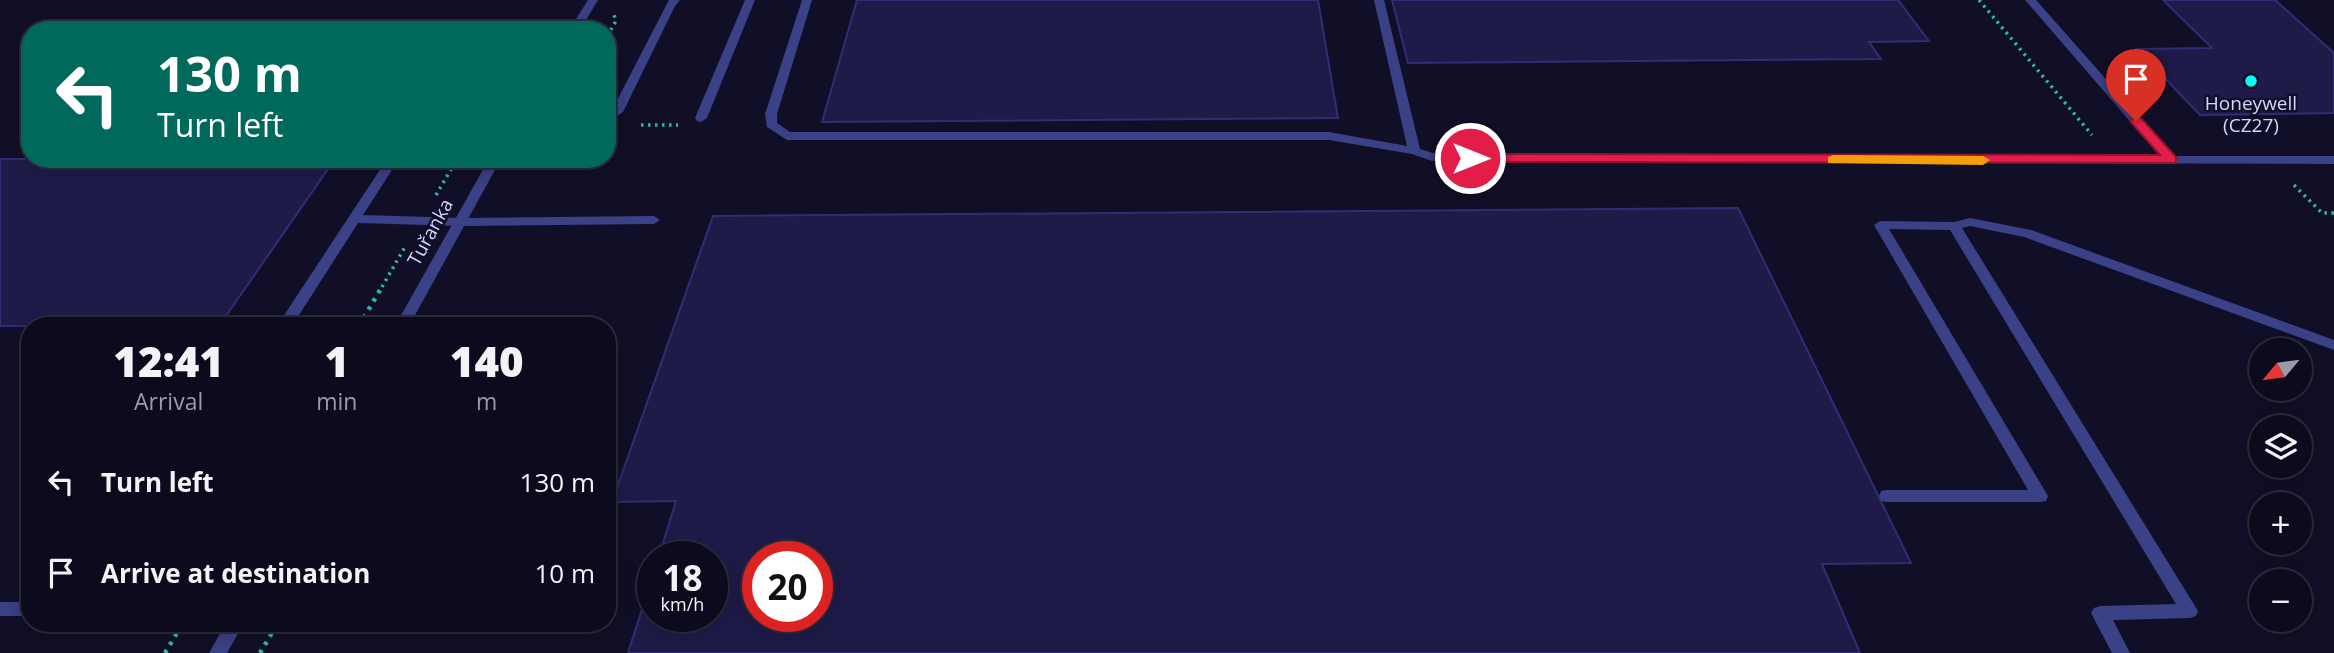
<!DOCTYPE html>
<meta charset="utf-8">
<style>
body{margin:0;font-family:"Open Sans",sans-serif;background:#151426;color:#f1f3f6;height:100vh;display:flex;flex-direction:column;font-size:26px;white-space:nowrap}
*{box-sizing:border-box;margin:0}
p{font-size:23px;color:#9a9ba4}
.icon{flex:none;width:38px;height:38px;fill:none;stroke:currentColor;stroke-width:2;stroke-linecap:round;stroke-linejoin:round}
.map{position:relative;flex:1;overflow:hidden}
.panel{position:absolute;left:21px;top:317px;width:595px;height:315px;display:flex;flex-direction:column;background:#0c0b1d;border-radius:28px;box-shadow:0 4px 18px #0003,0 0 0 2px #2c2b3b}
.panel>*{flex:none}
.banner{position:absolute;left:21px;top:21px;width:595px;height:147px;border-radius:28px;box-shadow:0 4px 18px #0003,0 0 0 2px #2c2b3b;background:#00695c;color:#fff;overflow:hidden}
.needle{width:46px;rotate:241deg}
.buttons{position:absolute;left:2249px;top:338px;display:grid;gap:14px}
.buttons a{display:grid;place-items:center;width:63px;height:63px;border-radius:50%;background:#0c0b1d;box-shadow:0 4px 18px #0003,0 0 0 2px #2c2b3b;font-size:35px}
.speed{position:absolute;left:637px;top:541px;display:flex;gap:14px;font-size:35px;font-weight:700;text-align:center}
.speed>*{display:grid;place-content:center;width:91px;height:91px;border-radius:50%;background:#0c0b1d;box-shadow:0 4px 18px #0003,0 0 0 2px #2c2b3b;line-height:1}
.speed small{font-size:18px;font-weight:400}
.speed .limit{border:10px solid #d22;background:#fff;color:#111}
.pin{position:absolute;display:grid;place-items:center;width:60px;height:60px;color:#fff;margin:-72px -30px;border-radius:50% 50% 50% 0;rotate:-45deg;box-shadow:0 0 7px #0007}
.pin .icon{rotate:45deg}
.me{position:absolute;width:77px;margin:-38px;rotate:90deg;stroke-linejoin:round;filter:drop-shadow(0 0 5px #0008)}
.turn{display:flex;align-items:center;gap:24px;height:147px;padding:0 21px;font-size:32px}
.turn .icon{width:91px;height:91px;stroke-width:2.5}
.turn b{display:block;font-size:49px;line-height:60px}
.eta{display:flex;justify-content:space-evenly;align-items:center;height:119px;text-align:center}
.eta b{font-size:42px;font-weight:800;line-height:49px}
ul{padding:0;list-style:none}
li{display:flex;align-items:center;gap:21px;height:91px;padding:0 21px}
li div{flex:1}
li b{display:block;font-size:26px}
li em{font-style:normal}
.map>svg:first-child{display:block}
.building{fill:#1e1b48;stroke:#312d74;stroke-width:2;fill-rule:evenodd}
.lines{fill:none;stroke-linecap:round;stroke-linejoin:round}
.path-far1{stroke:#2eba9e;stroke-width:3.5;stroke-dasharray:2.5 4.5;stroke-linecap:butt}
.path{stroke:#2eba9e;stroke-width:4.5;stroke-dasharray:3.5 6;stroke-linecap:butt}
.service{fill:#3a4186;fill-rule:evenodd}
.minor{fill:#3a4186;fill-rule:evenodd}
.route{fill:#e11d48;stroke:#92132f;stroke-width:2}
.slow{fill:#f59e0b}
.poi-dot{fill:#01fff6;stroke:#100f27;stroke-width:2.5}
.labels{text-anchor:middle;stroke-width:5;stroke-linejoin:round;paint-order:stroke}
.poi-label{font-size:19px;fill:#d5d6ff;stroke:#100f27}
.street-label{font-size:19px;fill:#d5d6ff;stroke:#100f27}
</style>
<div class="map">
<svg width="2334" height="653" viewBox="0 0 2334 653">
<rect width="100%" height="100%" fill="#100f27"/>
<g class="building">
<path d="M857,0H1318L1338,118L822,122Z"/>
<path d="M1392,0H1898L1929,41L1869,42L1881,59L1408,63Z"/>
<path d="M2163,0H2275L2334,53V113L2200,115L2137,49L2212,48Z"/>
<path d="M0,159H335L219,326H0Z"/>
<path d="M1738,208L1911,563L1822,564L1860,653H628L653,575V616H712V556H659L676,501L612,502L713,216ZM758,556H817V616H758Z"/>
</g>
<g class="lines">
<g class="path-far1">
<path d="M1979,0L2092,135"/>
<path d="M607,36L616,21L614,15"/>
<path d="M641,125H678"/>
<path d="M2294,185L2322,213H2334"/>
<path d="M436,195L457,159"/>
<path d="M382,287L406,245"/>
</g>
<g class="path">
<path d="M359,326L383,285"/>
<path d="M165,653L183,623"/>
<path d="M260,653L278,623"/>
</g>
<g class="service">
<path d="M669,0H680L675,6L623,112L617,116L613,115L611,112Z"/>
<path d="M745,0H755L707,118L701,122L697,121L695,118Z"/>
<path d="M802,0H812L777,114V123L790,132H1329L1407,146L1374,0H1384L1420,149L1433,153L2160,156L2025,0H2036L2174,156H2334V164L1432,161L1412,154L1329,140H787L767,127L765,114Z"/>
<path d="M387,159H399L363,215L460,218L654,216L660,220L654,224L460,226L358,223L292,326H277Z"/>
<path d="M1970,218L2031,230L2334,340V350L2024,237L1970,226L1962,228L2198,611L2196,616L2190,618L2113,620L2130,653H2112L2091,613L2094,608L2100,606L2176,604L1950,230L1889,229L2048,496L2046,501L2040,502H1887L1881,501L1879,496L1881,491L1887,490H2028L1874,225L1880,221L1954,222Z"/>
<rect x="0" y="602" width="30" height="14"/>
</g>
<g class="minor">
<path d="M588,0H598L580,30H569Z"/>
<path d="M489,159H501L409,326H395Z"/>
<path d="M226,623H244L227,653H209Z"/>
</g>
</g>
<path class="route" d="M2136,116L2141,118L2176,157V163L1470,162L1463,158L1470,154L2160,155L2130,121Z"/>
<path class="slow" d="M1833,155L1983,156L1990,160L1983,165L1828,163V157Z"/>
<circle class="poi-dot" cx="2251" cy="81" r="7"/>
<g class="labels">
<g class="poi-label">
<text x="2251" y="110">Honeywell<tspan x="2251" dy="22">(CZ27)</tspan></text>
</g>
<g class="street-label">
<text transform="translate(430 232) rotate(-61)" y="7">Tuřanka</text>
</g>
</g>
</svg>
<div class="buttons">
<a><svg class="needle" viewBox="-14 -14 28 28"><path d="M0-13l5 13h-10z" fill="#e53935"/><path d="M0 13l5-13h-10z" fill="#9a9ba4"/></svg></a>
<a><svg class="icon" aria-label="layers" viewBox="0 0 24 24"><path d="M12 4l9 5-9 5-9-5zM3 14l9 5 9-5"/></svg></a>
<a>+</a>
<a>−</a>
</div>
<div class="speed"><div>18<small>km/h</small></div><div class="limit">20</div></div>
<div class="pin" style="left:2136px;top:121px;background:#d93025"><svg class="icon" aria-label="arrive" viewBox="0 0 24 24"><path d="M6 21V4h12l-3 4 3 4H6"/></svg></div>
<svg class="me" style="left:1470px;top:158px" viewBox="-20 -20 40 40"><circle r="17" fill="#e11d48" stroke="#fff" stroke-width="3"/><path d="M0-11L8 9 0 5-8 9z" fill="#fff"/></svg>
<div class="banner">
<div class="turn"><svg class="icon" aria-label="left" viewBox="0 0 24 24"><path d="M17 20v-9H6M10 6l-5 5 5 5"/></svg><div><b>130 m</b>Turn left</div></div>
</div>
<section class="panel">
<div class="eta">
<div><b>12:41</b><p>Arrival</p></div>
<div><b>1</b><p>min</p></div>
<div><b>140</b><p>m</p></div>
</div>
<ul>
<li><svg class="icon" aria-label="left" viewBox="0 0 24 24"><path d="M17 20v-9H6M10 6l-5 5 5 5"/></svg><div><b>Turn left</b></div><em>130 m</em></li>
<li><svg class="icon" aria-label="arrive" viewBox="0 0 24 24"><path d="M6 21V4h12l-3 4 3 4H6"/></svg><div><b>Arrive at destination</b></div><em>10 m</em></li>
</ul>
</section>
</div>
